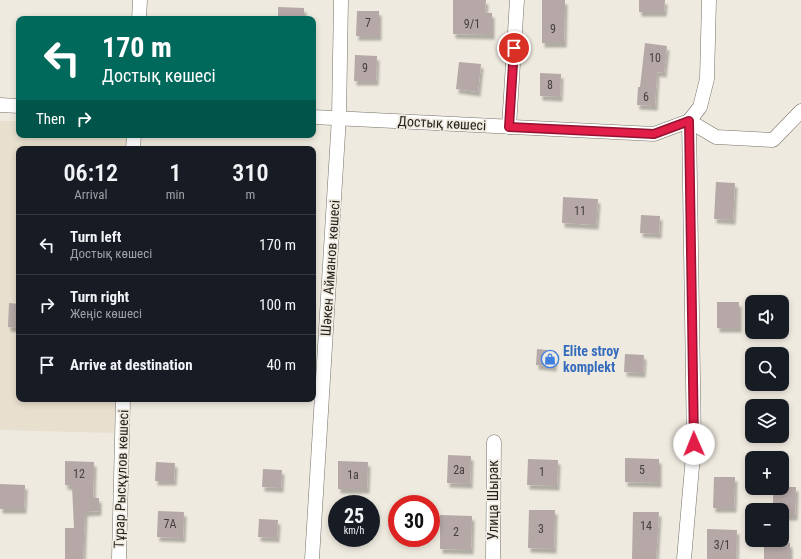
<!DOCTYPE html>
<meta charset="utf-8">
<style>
body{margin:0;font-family:"Roboto Condensed",sans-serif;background:#242831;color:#f1f3f6;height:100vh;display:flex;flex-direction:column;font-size:15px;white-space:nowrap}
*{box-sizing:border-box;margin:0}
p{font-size:13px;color:#9ea1a6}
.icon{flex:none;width:22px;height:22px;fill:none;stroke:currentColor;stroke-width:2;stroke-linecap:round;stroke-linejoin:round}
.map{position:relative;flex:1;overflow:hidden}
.panel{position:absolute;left:16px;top:146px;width:300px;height:256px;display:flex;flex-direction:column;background:#171b24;border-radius:8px;box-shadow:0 2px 6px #0003}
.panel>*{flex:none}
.guide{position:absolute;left:16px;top:16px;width:300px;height:122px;border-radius:8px;box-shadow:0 2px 6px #0003;background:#00695c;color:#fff;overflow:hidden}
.controls{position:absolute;left:745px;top:295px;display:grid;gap:8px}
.controls a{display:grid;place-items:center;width:44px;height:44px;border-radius:8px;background:#171b24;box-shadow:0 2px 6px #0003;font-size:20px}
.speed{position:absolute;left:328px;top:495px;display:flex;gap:8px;font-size:20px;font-weight:700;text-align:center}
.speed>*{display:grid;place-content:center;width:52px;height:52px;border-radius:50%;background:#171b24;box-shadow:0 2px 6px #0003;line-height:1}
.speed small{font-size:10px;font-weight:400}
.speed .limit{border:6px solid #d22;background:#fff;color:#111}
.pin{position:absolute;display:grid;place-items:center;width:34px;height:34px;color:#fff;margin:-17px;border:2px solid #fff;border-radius:50%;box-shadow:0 1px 4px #0007}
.me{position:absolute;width:44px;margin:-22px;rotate:359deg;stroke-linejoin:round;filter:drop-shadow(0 0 3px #0008)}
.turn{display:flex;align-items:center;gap:14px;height:84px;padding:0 20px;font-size:18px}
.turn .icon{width:52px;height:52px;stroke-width:2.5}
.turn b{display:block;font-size:28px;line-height:34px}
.then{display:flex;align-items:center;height:38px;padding:0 20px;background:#0003;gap:8px;font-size:15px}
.eta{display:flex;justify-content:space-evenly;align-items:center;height:68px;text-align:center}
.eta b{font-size:24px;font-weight:600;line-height:28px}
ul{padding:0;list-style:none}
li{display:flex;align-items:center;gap:12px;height:60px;padding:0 20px;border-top:1px solid #363941}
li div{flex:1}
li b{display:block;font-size:15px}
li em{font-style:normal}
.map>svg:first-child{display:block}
.built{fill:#e8dfce}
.building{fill:#b5a8a6;filter:url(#shadow)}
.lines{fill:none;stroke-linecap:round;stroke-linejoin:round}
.street-casing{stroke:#767268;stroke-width:15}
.street{stroke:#fff;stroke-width:14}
.route-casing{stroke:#92132f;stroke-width:10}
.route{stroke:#e11d48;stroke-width:7}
.labels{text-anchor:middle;stroke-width:3.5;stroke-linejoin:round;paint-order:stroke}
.number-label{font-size:12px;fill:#46413e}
.street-label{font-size:14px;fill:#211f1b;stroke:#efeadf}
.shop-label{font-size:14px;font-weight:bold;fill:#366cbe;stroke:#efeadf;text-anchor:start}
</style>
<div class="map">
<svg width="801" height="559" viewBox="0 0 801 559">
<defs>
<filter id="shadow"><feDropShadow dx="2.5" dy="4.5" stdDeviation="1" flood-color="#0004"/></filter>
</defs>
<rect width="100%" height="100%" fill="#efeadf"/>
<path class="built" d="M0,121H19V135H132L131,149H19V399H116L114,433L0,430Z"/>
<g class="building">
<path d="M453,0H486L485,13H492V35L453,34Z"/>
<path d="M542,0H565L564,43H542Z"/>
<path d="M639,0H665L664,12H639Z"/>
<path d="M278,7L304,8V19H278Z"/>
<path d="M357,11H379V36H356Z"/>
<path d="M645,43L667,46L664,73L657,72L655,106L637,105L638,87H640Z"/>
<path d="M355,55L377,56L376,81H354Z"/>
<path d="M459,62L481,64L478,92L456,89Z"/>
<path d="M540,73L561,74L560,97L540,96Z"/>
<path d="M716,182L735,183L733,220L714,219Z"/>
<path d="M563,197L598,199L596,225L562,223Z"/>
<path d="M641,215L660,216L659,234L640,233Z"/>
<rect x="717" y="302" width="22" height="26"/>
<path d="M9,303L19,304V328L8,327Z"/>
<path d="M537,349L556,351L554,367L536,365Z"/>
<path d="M625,354L644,355L643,373L624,372Z"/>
<path d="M448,455L471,456L470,484L447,483Z"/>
<path d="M625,458L659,459V483L625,482Z"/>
<path d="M528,459L558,460L557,486L527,485Z"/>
<path d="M65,461L94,462L93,498H99V511L85,512L83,559H65V528H74L72,486L65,485Z"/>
<path d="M338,461L368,462L367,489H338Z"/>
<path d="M156,462L175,463L174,481H155Z"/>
<path d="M263,469L282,470L281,488L262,487Z"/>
<path d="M714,477H735L734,508H713Z"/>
<path d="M0,484L25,485L24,509H0Z"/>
<path d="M782,487H796L795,516H782V510H773V488Z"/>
<path d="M529,510H555L554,549L528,548Z"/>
<path d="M158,511L184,512L183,538L157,537Z"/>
<path d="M633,512H659L656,559H632Z"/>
<path d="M440,515L472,516L471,550L440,549Z"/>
<path d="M259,519L278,520L277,538L258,537Z"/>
<path d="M707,529L737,530L736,559H707Z"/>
<rect x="764" y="543" width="26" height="16"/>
</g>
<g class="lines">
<defs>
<g id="street">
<path d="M139,19L140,0"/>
<path d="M0,105L19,106"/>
<path d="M313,117L654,134L689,121L716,137L773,140L801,111"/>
<path d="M509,127L517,0"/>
<path d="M133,149L134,135"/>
<path d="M119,559L123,399"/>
<path d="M312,559L339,117L341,0"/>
<path d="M493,559L494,442"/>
<path d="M684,559L694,444L689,121L700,107L707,79L709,0"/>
</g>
</defs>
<use href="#street" class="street-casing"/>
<use href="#street" class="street"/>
</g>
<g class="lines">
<defs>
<path id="route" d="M514,48L509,127L654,134L689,121L694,444"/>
</defs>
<use href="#route" class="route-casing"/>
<use href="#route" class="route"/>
</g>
<defs>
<symbol id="shop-ring" viewBox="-11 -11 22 22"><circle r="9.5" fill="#efeadf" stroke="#3f7fe0" stroke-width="1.5"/><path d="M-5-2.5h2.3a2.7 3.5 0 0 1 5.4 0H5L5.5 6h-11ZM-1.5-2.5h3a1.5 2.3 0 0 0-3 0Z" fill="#3f7fe0"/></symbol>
</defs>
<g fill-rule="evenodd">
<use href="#shop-ring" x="540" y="349" width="20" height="20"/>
</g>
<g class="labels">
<g class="number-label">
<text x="368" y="27">7</text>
<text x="472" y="28">9/1</text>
<text x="553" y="33">9</text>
<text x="655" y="62">10</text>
<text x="365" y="72">9</text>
<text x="550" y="89">8</text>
<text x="646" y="101">6</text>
<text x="580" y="215">11</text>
<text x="459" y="474">2а</text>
<text x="642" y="474">5</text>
<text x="542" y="476">1</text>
<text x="79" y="478">12</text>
<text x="353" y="479">1а</text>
<text x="170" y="528">7А</text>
<text x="646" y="530">14</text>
<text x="541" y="533">3</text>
<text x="456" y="536">2</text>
<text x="722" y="549">3/1</text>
</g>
<g class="street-label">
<text transform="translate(442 123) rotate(3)" y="5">Достық көшесі</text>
<text transform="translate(330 268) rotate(-86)" y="5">Шәкен Айманов көшесі</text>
<text transform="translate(121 479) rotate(-88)" y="5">Тұрар Рысқұлов көшесі</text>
<text transform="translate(493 500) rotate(-90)" y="5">Улица Шырак</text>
</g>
<g class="shop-label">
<text x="563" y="356">Elite stroy<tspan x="563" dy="16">komplekt</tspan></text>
</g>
</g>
</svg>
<div class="controls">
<a><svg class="icon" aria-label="sound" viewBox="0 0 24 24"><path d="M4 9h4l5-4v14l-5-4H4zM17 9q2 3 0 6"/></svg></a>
<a><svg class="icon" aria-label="search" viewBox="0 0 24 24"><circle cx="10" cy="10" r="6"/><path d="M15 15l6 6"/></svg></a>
<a><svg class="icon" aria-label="layers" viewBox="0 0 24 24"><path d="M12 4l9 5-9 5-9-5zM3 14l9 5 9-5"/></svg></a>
<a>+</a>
<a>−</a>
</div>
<div class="speed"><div>25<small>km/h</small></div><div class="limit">30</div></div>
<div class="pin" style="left:514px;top:48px;background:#d93025"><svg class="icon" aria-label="arrive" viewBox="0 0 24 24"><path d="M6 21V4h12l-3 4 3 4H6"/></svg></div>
<svg class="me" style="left:694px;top:444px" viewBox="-20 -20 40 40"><circle r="19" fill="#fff"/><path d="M0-13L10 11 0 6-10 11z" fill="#e11d48"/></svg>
<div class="guide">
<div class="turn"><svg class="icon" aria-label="left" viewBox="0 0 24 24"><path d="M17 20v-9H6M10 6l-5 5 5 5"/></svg><div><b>170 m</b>Достық көшесі</div></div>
<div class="then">Then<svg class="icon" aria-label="right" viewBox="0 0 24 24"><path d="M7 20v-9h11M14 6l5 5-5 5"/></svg></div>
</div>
<section class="panel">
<div class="eta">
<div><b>06:12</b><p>Arrival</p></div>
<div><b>1</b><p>min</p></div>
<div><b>310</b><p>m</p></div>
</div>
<ul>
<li><svg class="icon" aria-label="left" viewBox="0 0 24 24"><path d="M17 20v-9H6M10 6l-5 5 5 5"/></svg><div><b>Turn left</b><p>Достық көшесі</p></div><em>170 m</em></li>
<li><svg class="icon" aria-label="right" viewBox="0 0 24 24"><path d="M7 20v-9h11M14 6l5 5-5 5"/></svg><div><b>Turn right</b><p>Жеңіс көшесі</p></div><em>100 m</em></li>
<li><svg class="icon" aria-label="arrive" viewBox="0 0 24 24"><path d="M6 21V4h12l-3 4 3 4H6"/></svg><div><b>Arrive at destination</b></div><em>40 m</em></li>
</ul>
</section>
</div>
